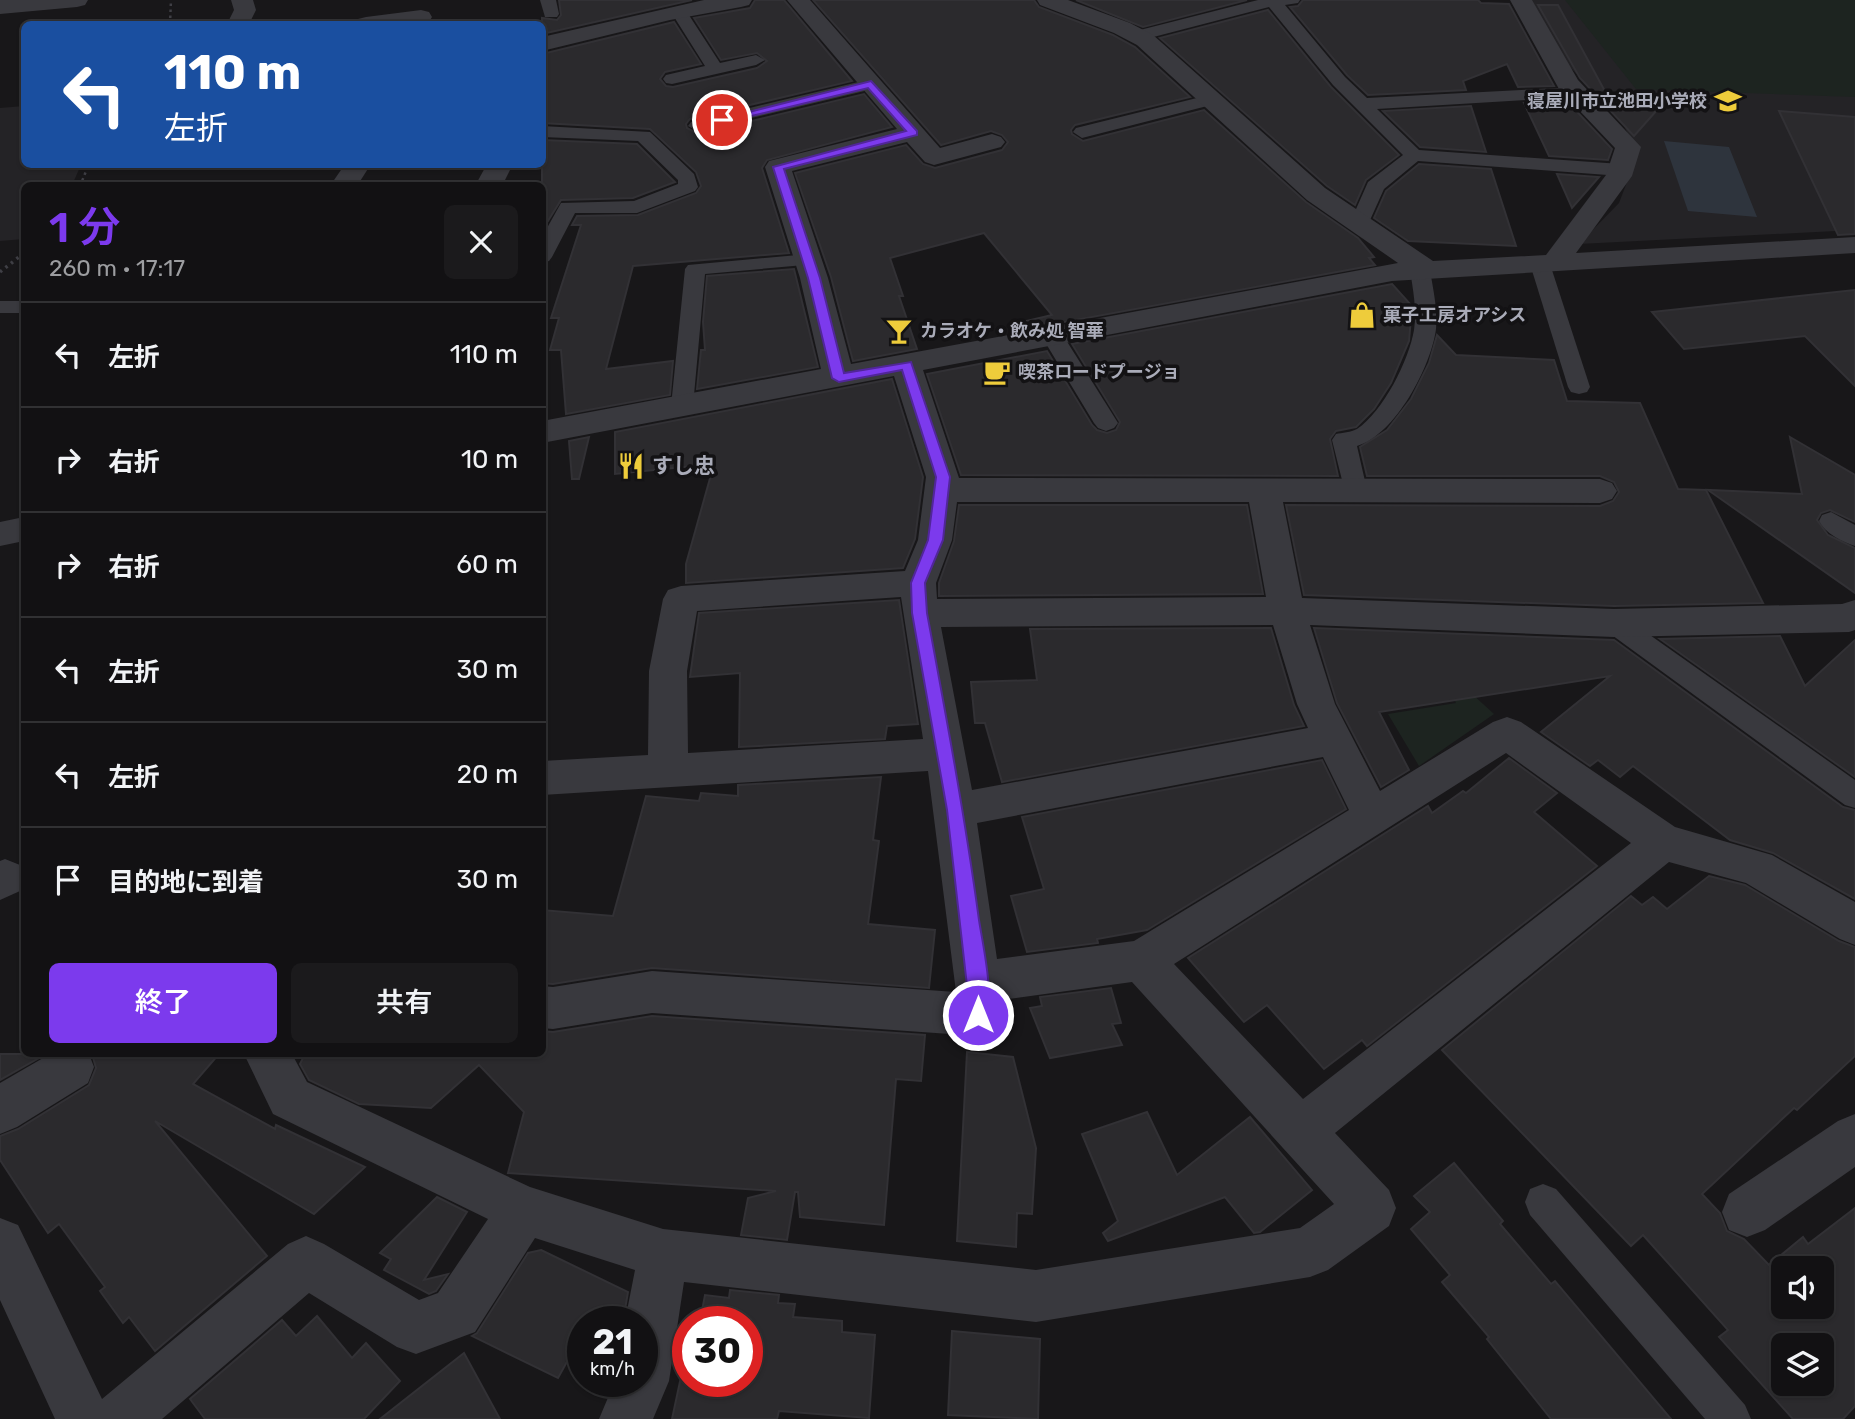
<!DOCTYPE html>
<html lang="ja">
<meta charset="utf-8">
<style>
body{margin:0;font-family:Rubik,"Noto Sans JP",sans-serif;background:#1b1a1c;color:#f1f3f6;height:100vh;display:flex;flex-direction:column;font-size:26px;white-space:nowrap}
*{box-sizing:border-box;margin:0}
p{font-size:23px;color:#9c9da0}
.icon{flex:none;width:38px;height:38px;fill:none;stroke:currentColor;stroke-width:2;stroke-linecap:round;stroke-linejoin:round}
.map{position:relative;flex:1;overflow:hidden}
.sheet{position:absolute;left:21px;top:182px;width:525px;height:875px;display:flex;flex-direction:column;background:#121113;border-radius:10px;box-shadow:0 2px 5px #0004,0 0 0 2px #313133}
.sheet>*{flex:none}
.hud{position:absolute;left:21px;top:21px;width:525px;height:147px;border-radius:10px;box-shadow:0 2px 5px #0004,0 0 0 2px #313133;background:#1a4fa0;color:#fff;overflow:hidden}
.controls{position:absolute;left:1771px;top:1256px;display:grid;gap:14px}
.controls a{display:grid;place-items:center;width:63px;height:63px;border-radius:10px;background:#121113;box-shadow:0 2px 5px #0004,0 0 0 2px #313133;font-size:35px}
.speed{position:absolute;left:567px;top:1306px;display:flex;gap:14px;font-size:35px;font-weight:700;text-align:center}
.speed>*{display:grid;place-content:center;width:91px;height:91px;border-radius:50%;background:#121113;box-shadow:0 2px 5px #0004,0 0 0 2px #313133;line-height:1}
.speed small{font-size:18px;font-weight:400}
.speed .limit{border:10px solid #d22;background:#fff;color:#111}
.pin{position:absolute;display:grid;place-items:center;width:60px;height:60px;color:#fff;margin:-30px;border:4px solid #fff;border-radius:50%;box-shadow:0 2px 7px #0007}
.me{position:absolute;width:77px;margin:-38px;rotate:0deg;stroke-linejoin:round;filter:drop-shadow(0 0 5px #0008)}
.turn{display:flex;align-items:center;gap:24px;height:147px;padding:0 28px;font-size:32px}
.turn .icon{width:91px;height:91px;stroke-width:2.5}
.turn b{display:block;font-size:49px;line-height:60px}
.round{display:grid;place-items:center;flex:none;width:74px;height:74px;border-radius:10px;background:#1b1a1c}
.summary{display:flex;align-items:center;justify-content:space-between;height:119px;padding:0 28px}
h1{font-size:42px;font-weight:600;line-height:52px;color:#7c3aed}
.button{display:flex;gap:14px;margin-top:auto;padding:14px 28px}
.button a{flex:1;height:80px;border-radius:10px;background:#7c3aed;color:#fff;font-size:28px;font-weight:600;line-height:80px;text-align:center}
.button a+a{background:#1b1a1c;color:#f1f3f6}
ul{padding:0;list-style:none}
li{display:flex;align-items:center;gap:21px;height:105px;padding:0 28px;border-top:2px solid #313133}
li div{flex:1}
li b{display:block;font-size:26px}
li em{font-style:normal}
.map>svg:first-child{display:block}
.built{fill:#242326}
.green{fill:#1d2420}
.water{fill:#2e343d}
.building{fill:#2b2a2d;stroke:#323135;stroke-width:2;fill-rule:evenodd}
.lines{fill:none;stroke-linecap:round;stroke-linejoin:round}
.path-far1{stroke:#3f3f45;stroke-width:2.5;stroke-dasharray:2.5 3.5;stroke-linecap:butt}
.path{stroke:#3f3f45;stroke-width:3.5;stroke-dasharray:2.5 4.5;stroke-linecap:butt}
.lane{fill:#39393e;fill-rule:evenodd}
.street{fill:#39393e;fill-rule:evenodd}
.route{fill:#7c3aed;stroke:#51269a;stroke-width:2}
.labels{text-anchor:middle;stroke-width:7;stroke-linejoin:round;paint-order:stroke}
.far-poi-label{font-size:18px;font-weight:bold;fill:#aaacb9;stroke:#131214;text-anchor:start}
.poi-label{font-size:21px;font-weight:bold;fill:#aaacb9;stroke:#131214;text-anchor:start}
</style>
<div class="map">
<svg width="1855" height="1419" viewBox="0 0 1855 1419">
<rect width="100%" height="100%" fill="#181719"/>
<g class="built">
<path d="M1524,0H1855V230L1579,244L1619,203L1637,156L1623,123L1553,49Z"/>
<path d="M24,106V164L81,165L72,185L24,186V239L0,241V108Z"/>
</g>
<g class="green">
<path d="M1565,0H1855V97L1636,89Z"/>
<path d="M1460,683L1494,714L1419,766L1388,714L1456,703L1448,687Z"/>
</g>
<path class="water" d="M1664,141L1729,147L1757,217L1688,211Z"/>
<g class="building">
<path d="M559,0H692L542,34V18L557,20L561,15Z"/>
<path d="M755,0H784L852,81L690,119L686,124L687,128L698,134L864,94L892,127L767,160L762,168L789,253L633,266L606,369L673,361L670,395L566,414L561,350H550L559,318H551L581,225H572L577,216L638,215L696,193L701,186L696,172L650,129L542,123V54L674,22L701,64L665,72L660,79L666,86L673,87L757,68L767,61L757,53L721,60L694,18L750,8Z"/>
<path d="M813,0H1034L1039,7L1113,35L1135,47L1190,97L1075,125L1071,130L1072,134L1083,141L1204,110L1306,202L1358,238L1374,257L1369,258L1375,265L1032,328L1027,321L1052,315L984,233L890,258L903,296H899L917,349L853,361L831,277L795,173L906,145L923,164L935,168L1002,150L1008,142L1002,135L991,131L941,145Z"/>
<path d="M1076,0H1247L1143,27Z"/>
<path d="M1303,0H1478L1481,3L1509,4L1554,86L1518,87L1507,64L1463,81L1466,90L1368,95L1347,75L1290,7L1298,6Z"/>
<path d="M1538,5H1558L1613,106L1657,110L1634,136L1580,78Z"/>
<path d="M1268,10L1331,87L1399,155L1366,180L1355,205L1327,186L1160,38Z"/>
<path d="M1566,100L1612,149L1608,160L1549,156L1524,103Z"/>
<path d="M1471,106L1486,152L1420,147L1383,111Z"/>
<path d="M1779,111L1855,117V234L1838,235Z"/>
<path d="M542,140L637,144L675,182L633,198L561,200L546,224L542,223Z"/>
<path d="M1419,164L1491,169L1516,246L1408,241L1374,218L1386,191Z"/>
<path d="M1557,174L1599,177L1572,208Z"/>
<path d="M794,269L818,367L697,389L701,350H705L703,322L707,276Z"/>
<path d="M1392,284L1412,306L1409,341L1391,383L1374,409L1356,427L1336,431L1330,439L1338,476L961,475L927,374L1047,351L1092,425L1097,430L1107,433L1116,430L1120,422L1072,344Z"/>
<path d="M1855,290V386L1805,336L1684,349L1652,312Z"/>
<path d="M1437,335L1456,355L1554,360L1567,401L1640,403L1678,489L1706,490L1763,603L1614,606L1304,595L1286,505L1600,506L1613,501L1619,492L1614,482L1600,476H1367L1360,447L1387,430L1411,399L1429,363Z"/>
<path d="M892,379L923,477L915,539L903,568L686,583V564L714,464L615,474V432Z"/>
<path d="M589,437L579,479H572L569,441Z"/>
<path d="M1790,437L1855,475V522L1830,510L1821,513L1817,520L1828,535L1855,548V593L1708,490L1802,494Z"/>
<path d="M959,505H1247L1263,594L939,596V583L954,541Z"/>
<path d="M899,600L918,724L887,726L885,739L739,747L740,673L690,677L699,613Z"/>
<path d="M1271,628L1294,705L1304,726L1002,782L985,723H975L971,682L1037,680L1030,629Z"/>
<path d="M1314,628L1614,640L1843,807L1855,810V899L1773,853L1730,840L1633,766L1620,777L1598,760L1590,766L1541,732L1610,676L1379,712L1409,770L1381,787L1337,703Z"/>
<path d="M1780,636L1805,686L1855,640V777L1660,639Z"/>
<path d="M1509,758L1557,793L1534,812L1597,866L1367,1046L1362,1040L1324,1069L1267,1005L1244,1022L1188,958L1428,806L1432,813L1463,791L1466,793Z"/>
<path d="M1322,760L1346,809L1147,930L1097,939L1098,943L1027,952L1011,896L1044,889L1022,817Z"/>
<path d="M881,777L873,840L879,841L868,924L935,930L929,988L652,968L553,984L542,983V910L613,916L646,796L699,801L701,793L738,796V785Z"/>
<path d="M1709,876L1745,885L1839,941L1855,947V1056L1797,1110L1794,1108L1702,1194L1720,1213L1727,1231L1744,1239L1769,1265L1803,1237L1808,1244L1855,1208V1406L1843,1419H1793L1719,1337L1728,1330L1643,1235L1631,1246L1442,1050L1631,896L1642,905L1653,897L1667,909ZM1783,1269H1822V1307H1783ZM1783,1346H1822V1384H1783Z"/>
<path d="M1111,988L1121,1023L1112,1024L1122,1045L1050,1058L1030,1008L1042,1006L1040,997Z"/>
<path d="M652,1016L925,1035L921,1081L896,1079L884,1225L800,1217L798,1192H795L787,1240L741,1235L748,1198L776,1191L508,1173L524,1112L479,1065L431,1108L359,1104L309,1080L300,1064L305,1054H542V1031L553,1032Z"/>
<path d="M967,1052L1013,1057L1036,1148L1032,1214L1017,1213L1016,1247L957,1241Z"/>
<path d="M0,1054H46L0,1080Z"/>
<path d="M92,1054H219L193,1084L275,1129L276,1125L365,1167L314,1214L155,1121L267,1256L155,1351L129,1317L123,1323L100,1291L105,1287L59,1224L48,1233L0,1160V1136L18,1129L89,1085L96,1068Z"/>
<path d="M1147,1112L1177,1175L1250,1117L1312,1190L1260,1232L1254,1233L1225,1197L1108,1241L1103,1233L1118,1221L1082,1134Z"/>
<path d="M1454,1163L1503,1221L1500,1224L1551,1284L1555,1281L1671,1419H1551L1487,1339L1489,1337L1442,1282L1450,1275L1411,1229L1430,1212L1414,1196Z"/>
<path d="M437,1197L467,1212L424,1280L448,1274L436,1291L429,1294L384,1270L391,1259L380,1253Z"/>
<path d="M541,1250L628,1292L623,1321H583V1333L558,1378L472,1336L477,1333L528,1253Z"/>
<path d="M730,1290L779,1295L778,1303L795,1304L793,1317L842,1321V1332L875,1335L869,1418L779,1411L777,1419H672L688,1344V1381H747V1321H700L705,1295L729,1298Z"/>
<path d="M317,1316L352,1358L366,1343L400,1381L364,1419H205L190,1399L282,1320L296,1336Z"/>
<path d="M952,1331L1040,1339L1038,1419L948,1415Z"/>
<path d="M464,1353L500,1419H380Z"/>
</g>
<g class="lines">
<g class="path-far1">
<path d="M170,24L171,0"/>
<path d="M80,186L89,164"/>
</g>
<path class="path" d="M0,272L24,253"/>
<g class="lane">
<path d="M540,0H556L559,14L557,17H545Z"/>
<path d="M1258,0H1300L1298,3L1285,5L1345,77L1367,98L1576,87L1585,92L1576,97L1377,109L1419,150L1621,164L1631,170L1621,176L1418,161L1384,189L1366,229H1352L1349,225L1368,182L1403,155L1333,85L1269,7L1138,41L1130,36L1132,32Z"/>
<path d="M679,7L685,9L720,63L756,55L765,60L756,65L672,84L666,83L663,79L666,75L705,66L671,12Z"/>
<path d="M871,79L880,84L877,88L697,131L688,126L691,122Z"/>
<path d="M1213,94L1222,99L1219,103L1082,138L1073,132L1076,128Z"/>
<path d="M542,126L650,132L694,174L698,187L695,191L637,213H575L552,257L549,261L542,263V237L561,203L634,201L678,184V180L638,141L542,137Z"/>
<path d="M809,254L816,256L819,260L816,264L705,274L693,406L690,411L682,414L674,411L671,406L685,269L688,265Z"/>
<path d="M1540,258L1547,260L1550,264L1590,387L1587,392L1579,394L1571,392L1568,387L1530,264L1533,260Z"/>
<path d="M1420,264L1427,266L1430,270C1433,289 1438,310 1436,329C1431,367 1395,435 1357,446L1367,490L1364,496L1355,498L1346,496L1332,440L1336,434C1342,433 1351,432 1357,429C1383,412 1409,360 1414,330C1417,310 1413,290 1410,270L1413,266Z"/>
<rect x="0" y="301" width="24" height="12"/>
<path d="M1053,330L1061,332L1118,423L1114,428L1106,431L1098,428L1094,423L1042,337L1045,332Z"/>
<path d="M1831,512L1855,525V546C1842,542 1825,533 1819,521L1822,515Z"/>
<path d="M1614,613L1623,616L1855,780V808L1845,805L1605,630L1601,623L1605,616Z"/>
<path d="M1543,1184L1556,1189L1745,1405L1751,1419H1705L1530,1215L1525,1202L1530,1189Z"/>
</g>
<g class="street">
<path d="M0,0H88L85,5L77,7L0,14Z"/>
<path d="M231,0H253L256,10L249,24H227L234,10Z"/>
<path d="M704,0H752L749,5L741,7L670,20L542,51V37Z"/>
<path d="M787,0H810L940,148L992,134L1001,137L1005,142L1001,147L934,165L925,162L907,142L792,171L828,278L851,364L1398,263L1307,200L1137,45L1114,33L1040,5L1037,0H1068L1130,23L1153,35L1325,188L1433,261L1546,255L1606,175L1615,148L1559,89L1510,0H1532L1578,80L1641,147L1632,176L1576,253L1855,237V253L1392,281L923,370L959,478L1600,479L1612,483L1617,491L1612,499L1600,503L1283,502L1302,598L1614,609L1842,604L1855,600V630L1849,632L1614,637L1310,625L1335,704L1380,791L1493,722L1507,717L1521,722L1675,827L1772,855L1855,902V945L1840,939L1746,883L1669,862L1335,1133L1389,1190L1396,1208L1389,1226L1328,1270L1310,1277L1036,1322L684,1282L669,1381L653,1419H599L615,1381H642V1321H625L635,1270L535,1238L475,1332L416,1354L397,1347L309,1293L162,1419H55L0,1300V1218L18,1225L102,1399L288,1244L306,1236L324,1244L419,1300L438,1293L488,1219L273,1114L244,1054H292L307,1082L530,1187L663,1229L1036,1270L1300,1228L1334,1204L1132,982L1001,1000V1015L994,1030L978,1036L652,1013L553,1029L542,1028V986L553,987L652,971L956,992L928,771L542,795V761L648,755L649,671L663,599L668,590L681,586L905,571L918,540L926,477L894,376L542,443V421L821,369L800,278L765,167L769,161L897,129ZM957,502H1249L1266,597L937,599L936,583L952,540ZM901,597L923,739L688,753L687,671L697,611ZM1273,625L1297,704L1308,728L972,790L941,627ZM1506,753L1631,843L1303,1099L1174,964ZM1323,757L1349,810L1134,941L997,959L977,823Z"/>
<path d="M421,10L429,12L432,17L429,22L415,24H355L358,19L366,17Z"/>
<path d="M345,164H371L357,186H330Z"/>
<path d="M487,164H513L502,186H475Z"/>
<path d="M24,517V541L0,546V522Z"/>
<path d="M5,859L20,865L24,882L20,891L0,900V861Z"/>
<path d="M50,1054H89L94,1067L88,1083L17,1127L0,1134V1083Z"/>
<path d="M1855,1114V1167L1765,1230L1747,1237L1729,1230L1722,1212L1729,1194L1838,1121Z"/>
</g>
</g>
<path class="route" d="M871,81L917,131V135L784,169L820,278L844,373L911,362L950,477L943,540L925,583L927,613C946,715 965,817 979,920C983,946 995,997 985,1021L978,1024L971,1021L947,810L912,613L911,583L928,540L936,477L902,370L839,382L832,378L808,278L773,167L906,131L868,88L722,123L717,120Z"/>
<defs>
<symbol id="school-bare" viewBox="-9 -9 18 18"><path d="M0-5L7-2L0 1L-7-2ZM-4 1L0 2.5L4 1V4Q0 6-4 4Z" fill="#eecc3b" stroke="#131214" stroke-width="2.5" paint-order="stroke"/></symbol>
<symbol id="shop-bare" viewBox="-9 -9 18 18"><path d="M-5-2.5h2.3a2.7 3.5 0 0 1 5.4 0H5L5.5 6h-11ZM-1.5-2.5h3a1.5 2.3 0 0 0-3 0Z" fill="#eecc3b" stroke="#131214" stroke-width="2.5" paint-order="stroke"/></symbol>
<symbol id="bar-bare" viewBox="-9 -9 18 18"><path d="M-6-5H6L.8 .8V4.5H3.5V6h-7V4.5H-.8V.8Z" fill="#eecc3b" stroke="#131214" stroke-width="2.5" paint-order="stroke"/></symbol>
<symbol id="cafe-bare" viewBox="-9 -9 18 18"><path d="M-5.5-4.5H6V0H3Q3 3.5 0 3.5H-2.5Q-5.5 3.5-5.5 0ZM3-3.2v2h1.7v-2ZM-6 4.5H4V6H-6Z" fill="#eecc3b" stroke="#131214" stroke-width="2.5" paint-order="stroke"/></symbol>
<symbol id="restaurant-bare" viewBox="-9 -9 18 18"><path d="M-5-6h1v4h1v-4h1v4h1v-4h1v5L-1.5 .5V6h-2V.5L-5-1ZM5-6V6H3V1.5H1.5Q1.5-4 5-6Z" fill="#eecc3b" stroke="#131214" stroke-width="2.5" paint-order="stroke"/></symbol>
</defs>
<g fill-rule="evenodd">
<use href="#school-bare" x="1709" y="82" width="38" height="38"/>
<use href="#shop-bare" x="1343" y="296" width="38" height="38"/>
<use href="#bar-bare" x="880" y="312" width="38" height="38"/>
<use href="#cafe-bare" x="978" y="353" width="38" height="38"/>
<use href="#restaurant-bare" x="612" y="447" width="38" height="38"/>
</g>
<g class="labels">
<g class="far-poi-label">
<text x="1707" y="107" text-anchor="end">寝屋川市立池田小学校</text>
<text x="1383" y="321">菓子工房オアシス</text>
<text x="920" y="337">カラオケ・飲み処 智華</text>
<text x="1018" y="378">喫茶ロードプージョ</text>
</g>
<g class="poi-label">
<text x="652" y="473">すし忠</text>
</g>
</g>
</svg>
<div class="controls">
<a><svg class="icon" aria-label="sound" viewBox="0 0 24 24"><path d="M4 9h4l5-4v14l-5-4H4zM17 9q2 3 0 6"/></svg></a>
<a><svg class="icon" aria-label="layers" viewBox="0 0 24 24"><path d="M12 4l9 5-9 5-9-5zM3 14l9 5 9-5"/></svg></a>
</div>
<div class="speed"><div>21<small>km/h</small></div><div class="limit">30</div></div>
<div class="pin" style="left:722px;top:120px;background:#d93025"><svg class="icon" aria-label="arrive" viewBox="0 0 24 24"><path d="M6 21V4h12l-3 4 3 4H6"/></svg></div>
<svg class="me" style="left:978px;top:1015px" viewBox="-20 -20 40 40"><circle r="17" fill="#7c3aed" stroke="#fff" stroke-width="3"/><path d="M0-11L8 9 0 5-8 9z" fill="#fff"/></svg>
<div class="hud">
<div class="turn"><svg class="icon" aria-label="left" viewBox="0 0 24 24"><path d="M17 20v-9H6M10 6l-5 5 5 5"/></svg><div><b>110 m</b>左折</div></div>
</div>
<section class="sheet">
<div class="summary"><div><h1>1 分</h1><p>260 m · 17:17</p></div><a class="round"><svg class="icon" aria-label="close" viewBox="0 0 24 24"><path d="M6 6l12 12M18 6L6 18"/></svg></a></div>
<ul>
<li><svg class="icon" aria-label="left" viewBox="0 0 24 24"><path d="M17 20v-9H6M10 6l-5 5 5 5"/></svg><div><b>左折</b></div><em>110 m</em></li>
<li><svg class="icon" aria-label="right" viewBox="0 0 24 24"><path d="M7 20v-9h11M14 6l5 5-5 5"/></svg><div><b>右折</b></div><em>10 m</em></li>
<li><svg class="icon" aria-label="right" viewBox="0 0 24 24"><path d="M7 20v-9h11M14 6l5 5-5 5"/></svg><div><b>右折</b></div><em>60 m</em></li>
<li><svg class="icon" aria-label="left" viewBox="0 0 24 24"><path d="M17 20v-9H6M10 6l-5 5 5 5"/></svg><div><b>左折</b></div><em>30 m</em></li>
<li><svg class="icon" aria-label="left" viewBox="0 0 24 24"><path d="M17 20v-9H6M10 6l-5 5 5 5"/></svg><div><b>左折</b></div><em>20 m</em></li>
<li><svg class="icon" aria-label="arrive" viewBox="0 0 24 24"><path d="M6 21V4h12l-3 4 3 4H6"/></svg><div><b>目的地に到着</b></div><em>30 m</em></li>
</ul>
<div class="button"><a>終了</a><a>共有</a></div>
</section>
</div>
